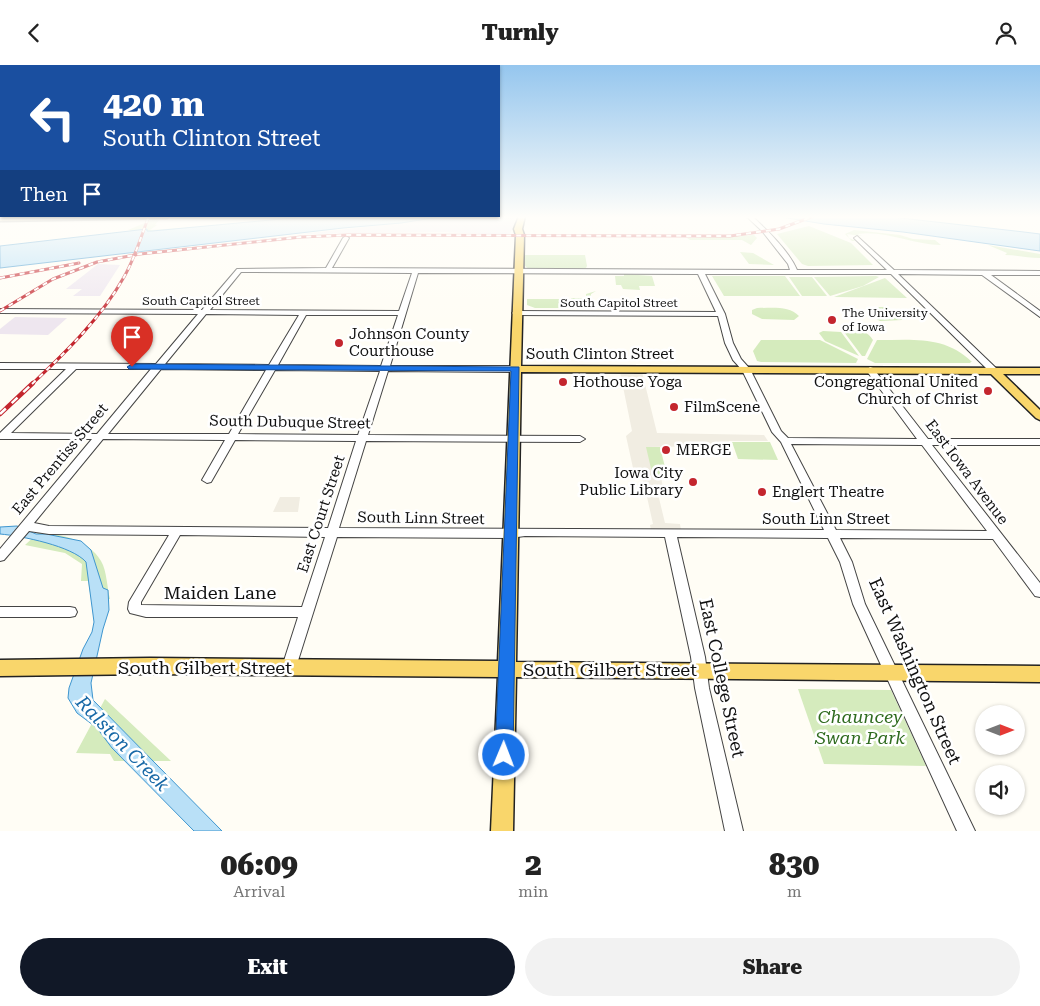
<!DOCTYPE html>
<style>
body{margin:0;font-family:"Roboto Serif",serif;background:#f2f2f2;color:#222;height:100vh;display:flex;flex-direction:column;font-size:19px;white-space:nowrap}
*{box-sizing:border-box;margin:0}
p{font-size:16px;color:#767676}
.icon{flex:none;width:28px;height:28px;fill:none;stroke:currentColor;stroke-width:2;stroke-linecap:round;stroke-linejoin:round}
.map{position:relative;height:766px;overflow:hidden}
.sheet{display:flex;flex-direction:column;background:#fff;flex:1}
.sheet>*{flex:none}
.guide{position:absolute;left:0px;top:0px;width:500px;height:152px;box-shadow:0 1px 4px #0004;background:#1a4fa0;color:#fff;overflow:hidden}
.needle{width:32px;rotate:90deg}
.controls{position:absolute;left:975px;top:640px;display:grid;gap:10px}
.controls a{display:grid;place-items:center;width:50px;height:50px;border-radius:50%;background:#fff;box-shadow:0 1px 4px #0004;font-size:25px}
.pin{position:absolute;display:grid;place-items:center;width:42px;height:42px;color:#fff;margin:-51px -21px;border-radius:50% 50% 50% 0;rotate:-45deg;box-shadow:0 0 5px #0007}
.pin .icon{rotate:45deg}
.me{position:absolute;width:55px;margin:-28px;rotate:1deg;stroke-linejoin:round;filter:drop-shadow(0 0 4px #0008)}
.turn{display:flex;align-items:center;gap:18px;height:105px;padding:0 20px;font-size:22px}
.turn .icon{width:65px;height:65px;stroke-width:2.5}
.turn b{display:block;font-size:35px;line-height:42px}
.then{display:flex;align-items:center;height:48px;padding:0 20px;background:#0003;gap:10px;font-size:19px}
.eta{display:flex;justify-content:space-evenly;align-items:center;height:85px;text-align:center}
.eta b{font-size:30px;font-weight:800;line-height:35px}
.cta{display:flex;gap:10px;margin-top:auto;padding:10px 20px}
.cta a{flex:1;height:58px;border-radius:30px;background:#111827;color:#fff;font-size:20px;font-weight:800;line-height:58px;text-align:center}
.cta a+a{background:#f2f2f2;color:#222}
header{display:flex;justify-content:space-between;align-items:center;height:65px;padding:0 20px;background:#fff;font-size:22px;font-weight:800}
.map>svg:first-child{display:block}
.industrial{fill:#eee6ef}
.green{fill:#d5ebbd}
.plaza{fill:#f1ede2}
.water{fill:#b9e0f7;stroke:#3f96cf}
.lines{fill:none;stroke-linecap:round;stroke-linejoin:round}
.minor-casing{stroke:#444;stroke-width:2}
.major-casing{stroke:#222;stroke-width:3}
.minor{fill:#fff;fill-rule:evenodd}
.major{fill:#f9d66b;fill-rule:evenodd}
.rail-far1-casing{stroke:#c4262e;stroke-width:3}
.rail-casing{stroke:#c4262e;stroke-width:4.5}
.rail-far1{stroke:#fff;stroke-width:2;stroke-dasharray:5;stroke-linecap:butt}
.rail{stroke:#fff;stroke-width:2.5;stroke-dasharray:8;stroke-linecap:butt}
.route{fill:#1a73e8;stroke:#114b97}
.poi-dot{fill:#c4262e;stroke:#fff;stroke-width:2}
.labels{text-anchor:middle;stroke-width:5;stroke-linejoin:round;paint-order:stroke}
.far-street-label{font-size:12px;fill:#111;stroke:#fff}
.far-poi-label{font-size:12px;fill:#111;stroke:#fff;text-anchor:start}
.poi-label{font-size:15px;fill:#111;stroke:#fff;text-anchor:start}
.street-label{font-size:15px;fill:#111;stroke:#fff}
.near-street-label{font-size:18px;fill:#111;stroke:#fff}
.near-park-label{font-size:18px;font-style:italic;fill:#2f6b1f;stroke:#fff}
.near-water-label{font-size:19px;font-style:italic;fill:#1768a6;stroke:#fff}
</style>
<header><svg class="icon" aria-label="back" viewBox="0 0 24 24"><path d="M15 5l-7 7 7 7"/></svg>Turnly<svg class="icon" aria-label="person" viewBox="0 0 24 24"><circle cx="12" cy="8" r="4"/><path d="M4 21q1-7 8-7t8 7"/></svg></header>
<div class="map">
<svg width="1040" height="766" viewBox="0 0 1040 766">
<rect width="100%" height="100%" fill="#fffdf5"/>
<g class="industrial">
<path d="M445,151H514L515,159L509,170L444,167L301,169L401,158Z"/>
<path d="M98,199L120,200L100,231H73L82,224H66Z"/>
<path d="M15,252L67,253L48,270L0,269V264Z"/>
</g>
<g class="green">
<path d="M154,154H160L155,160H157L150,165L196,162L151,166H138L92,171L132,166L128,165Z"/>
<path d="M809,161L851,178L873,200L808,201L802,199L777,169Z"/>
<path d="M854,165L900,170L913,174L935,175L941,180C913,180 886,165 857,169L862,171L847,169L849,173L856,176H852L845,169Z"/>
<path d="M754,170L757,173L751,180L742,175H690L687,173Z"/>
<path d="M988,180L1040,189V193C1027,193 1017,190 1005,190L1007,188Z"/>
<path d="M740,187L753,188L774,200L749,199Z"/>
<path d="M525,190H585L587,201L586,203L580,204H529L525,201Z"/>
<path d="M624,209L652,211L655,221H639L640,225L623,224L621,220H616L615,211H624Z"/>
<path d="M712,211H785L800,231H724Z"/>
<path d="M876,211L879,212L863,221L830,231L814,212Z"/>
<path d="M789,212H812L827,231H802Z"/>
<path d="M885,213L907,233L834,232Z"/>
<path d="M596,226L591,229V233L581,237H561V243H535L527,240V234H559V236H571V233H586V229Z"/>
<path d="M866,242H884L902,250V255L880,256L867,249L869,244Z"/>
<path d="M757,243C770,243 789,240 799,251L794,255L762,254L752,249V245Z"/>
<path d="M823,266L841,267L859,291L825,276L819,268Z"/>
<path d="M845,266C857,266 866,264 873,275L865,291H862L844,267Z"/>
<path d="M761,275H820L858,294L856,298L761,297L757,296L753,286Z"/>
<path d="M877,275C912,275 945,270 972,297H970L971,298H875L867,294Z"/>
<path d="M732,377H770L778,395L738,394Z"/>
<path d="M645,382H660L666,406H660L661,412H651Z"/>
<path d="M39,467C61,469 89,475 101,496C107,506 107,523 110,534H91L88,516H81L82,499L65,488L25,480Z"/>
<path d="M798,624L891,625L926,701L824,699Z"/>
<path d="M105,634L171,696H114L110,689L76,688Z"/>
</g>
<g class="plaza">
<path d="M620,307H642L657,368L764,370L768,376H729L730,381L646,382L653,412H661L664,428L658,429L665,458L680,459L681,465H651L650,460L653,459L645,423L639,403H633L626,371L632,366Z"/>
<path d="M280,432H300L298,447H273Z"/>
</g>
<g class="water">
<path d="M314,151H445L401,158L343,163L0,203V181L147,164V166H152Z"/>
<path d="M775,151H883L1024,167L1040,169V186L903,167L824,159Z"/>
<path d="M17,461L36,469H46L81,476L91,485L103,523L108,525L109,545L103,564L91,618L93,635L222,766H194L112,683L97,663L77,648L68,633L69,623L83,584L92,567L94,557L86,497C72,481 22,471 0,469V462Z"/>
</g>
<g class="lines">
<defs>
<g id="minor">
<path d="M0,151H6L0,155Z"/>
<path d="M746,151H752C767,165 789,186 797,205H887L855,174L854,173L857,171L894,205L1040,206V210H991L1040,246V252L982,210L898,209L997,304L998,306L994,309L991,308L891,209H705L725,249L733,278L741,294L750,304L781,366L788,373L917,374L866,305L870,302L873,303L928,374H1040V380H932L1040,518V532L1035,531L993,474L840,473L852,497L865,539L975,766H957L853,539L840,497L828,473L677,472L705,592L709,623L743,766H725L695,623L691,592L665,472L525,471L510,473L337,472L296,602L294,606L289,608L284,606L282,602L298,552H146L130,548L128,544L129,537L169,470L49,469L29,466L4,495L0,496V484L92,374H0V368L66,304H0V298L156,299L198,249L0,248V244L202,245L237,204L326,203L343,173L346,171L349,173L332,203L790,205L788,199L762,166ZM241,207L412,208L399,246L210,245ZM418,208L698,209L716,247L516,246L512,248L516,250L718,251L725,278L733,295L742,305L772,367L781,377L824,465L339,463L366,376L580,377L585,374L580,371L368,370L388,306L516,307L520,304L516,301H390ZM206,249L299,250L269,300L165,299ZM306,250H398L381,301L278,300ZM76,304H151L97,369L11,368ZM161,304L266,305L229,369H108ZM275,305L380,306L358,370L238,369ZM103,374L225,375L202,415L207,418L211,417L235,375L356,376L328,463L49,461L34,458ZM791,379L922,380L987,466L836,465ZM180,470L325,472L302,542L141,540V537Z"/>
<path d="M0,542H70L75,543L77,547L75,551L70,552H0Z"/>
</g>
<g id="major">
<path d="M170,151L167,153L0,156V152Z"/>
<path d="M519,151H525L522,164L524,170L521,301L1040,303V309H1003L1040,345V355L1036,353L991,309L521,307L516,597L1040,601V617L516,612L513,766H491L498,612L150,609L0,611V595L150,593L498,596L516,170L514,164Z"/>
</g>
</defs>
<use href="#minor" class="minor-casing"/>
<use href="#major" class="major-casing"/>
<use href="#minor" class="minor"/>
<use href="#major" class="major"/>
<defs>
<g id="rail-far1">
<path d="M0,213L79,198"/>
<path d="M0,246L53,214L97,197L140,189L301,172L348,170L730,171L779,164L814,151"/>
<path d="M32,319C66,287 101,253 124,212C135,193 141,171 149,151"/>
</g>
<path id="rail" d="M0,349L33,318"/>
</defs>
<use href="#rail-far1" class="rail-far1-casing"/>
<use href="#rail" class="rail-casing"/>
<use href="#rail-far1" class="rail-far1"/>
<use href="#rail" class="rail"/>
</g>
<linearGradient id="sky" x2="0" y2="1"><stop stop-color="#95c6ee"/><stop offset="0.59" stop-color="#fffefa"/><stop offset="1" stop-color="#fffefa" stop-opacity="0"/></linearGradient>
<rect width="1040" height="258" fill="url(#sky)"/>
<path class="route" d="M132,299L519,302L513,690L511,696L504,698L498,696L495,690L511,306L129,304L127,302Z"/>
<g class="poi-dot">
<circle cx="832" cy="255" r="5"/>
<circle cx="339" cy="278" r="5"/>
<circle cx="563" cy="317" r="5"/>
<circle cx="988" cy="326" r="5"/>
<circle cx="674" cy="342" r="5"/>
<circle cx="666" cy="385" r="5"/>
<circle cx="693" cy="417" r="5"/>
<circle cx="762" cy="427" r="5"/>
</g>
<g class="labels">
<g class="far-street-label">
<text x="201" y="240">South Capitol Street</text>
<text x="619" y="242">South Capitol Street</text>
</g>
<g class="far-poi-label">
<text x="842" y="252">The University<tspan x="842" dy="14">of Iowa</tspan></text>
</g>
<g class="poi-label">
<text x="349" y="274">Johnson County<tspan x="349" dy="17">Courthouse</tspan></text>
<text x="573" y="322">Hothouse Yoga</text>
<text x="978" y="322" text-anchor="end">Congregational United<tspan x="978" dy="17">Church of Christ</tspan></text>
<text x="684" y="347">FilmScene</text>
<text x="676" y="390">MERGE</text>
<text x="683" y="413" text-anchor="end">Iowa City<tspan x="683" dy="17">Public Library</tspan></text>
<text x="772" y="432">Englert Theatre</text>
</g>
<g class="street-label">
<text x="600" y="294">South Clinton Street</text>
<text transform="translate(290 357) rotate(1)" y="5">South Dubuque Street</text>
<text transform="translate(60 394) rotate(-50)" y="5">East Prentiss Street</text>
<text transform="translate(967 407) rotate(53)" y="5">East Iowa Avenue</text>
<text transform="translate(321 449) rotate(-72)" y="5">East Court Street</text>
<text transform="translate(421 453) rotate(1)" y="5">South Linn Street</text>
<text x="826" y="459">South Linn Street</text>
</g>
<g class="near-street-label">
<text x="220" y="534">Maiden Lane</text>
<text x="205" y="609">South Gilbert Street</text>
<text x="610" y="611">South Gilbert Street</text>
<text transform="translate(915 606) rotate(66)" y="6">East Washington Street</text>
<text transform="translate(722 613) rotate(78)" y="6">East College Street</text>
</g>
<g class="near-park-label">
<text x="860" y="658">Chauncey<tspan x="860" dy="21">Swan Park</tspan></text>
</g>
<g class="near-water-label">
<text transform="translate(123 678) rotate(46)" y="7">Ralston Creek</text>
</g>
</g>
</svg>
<div class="controls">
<a><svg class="needle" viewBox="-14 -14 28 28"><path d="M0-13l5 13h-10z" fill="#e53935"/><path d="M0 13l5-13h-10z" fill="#767676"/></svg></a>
<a><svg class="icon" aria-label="sound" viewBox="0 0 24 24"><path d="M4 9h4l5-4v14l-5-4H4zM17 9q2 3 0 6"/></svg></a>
</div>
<div class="pin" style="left:132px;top:302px;background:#d93025"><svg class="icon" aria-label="arrive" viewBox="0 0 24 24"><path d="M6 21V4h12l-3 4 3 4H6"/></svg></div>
<svg class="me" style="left:504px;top:690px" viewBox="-20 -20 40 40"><circle r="17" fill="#1a73e8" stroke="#fff" stroke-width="3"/><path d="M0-11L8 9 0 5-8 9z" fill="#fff"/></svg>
<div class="guide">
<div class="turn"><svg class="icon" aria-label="left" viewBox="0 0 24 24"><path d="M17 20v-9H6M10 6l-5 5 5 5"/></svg><div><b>420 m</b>South Clinton Street</div></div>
<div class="then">Then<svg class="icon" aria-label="arrive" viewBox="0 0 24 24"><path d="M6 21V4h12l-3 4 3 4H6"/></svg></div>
</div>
</div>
<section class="sheet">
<div class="eta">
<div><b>06:09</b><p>Arrival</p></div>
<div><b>2</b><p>min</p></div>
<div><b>830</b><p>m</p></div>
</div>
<div class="cta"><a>Exit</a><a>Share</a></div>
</section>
